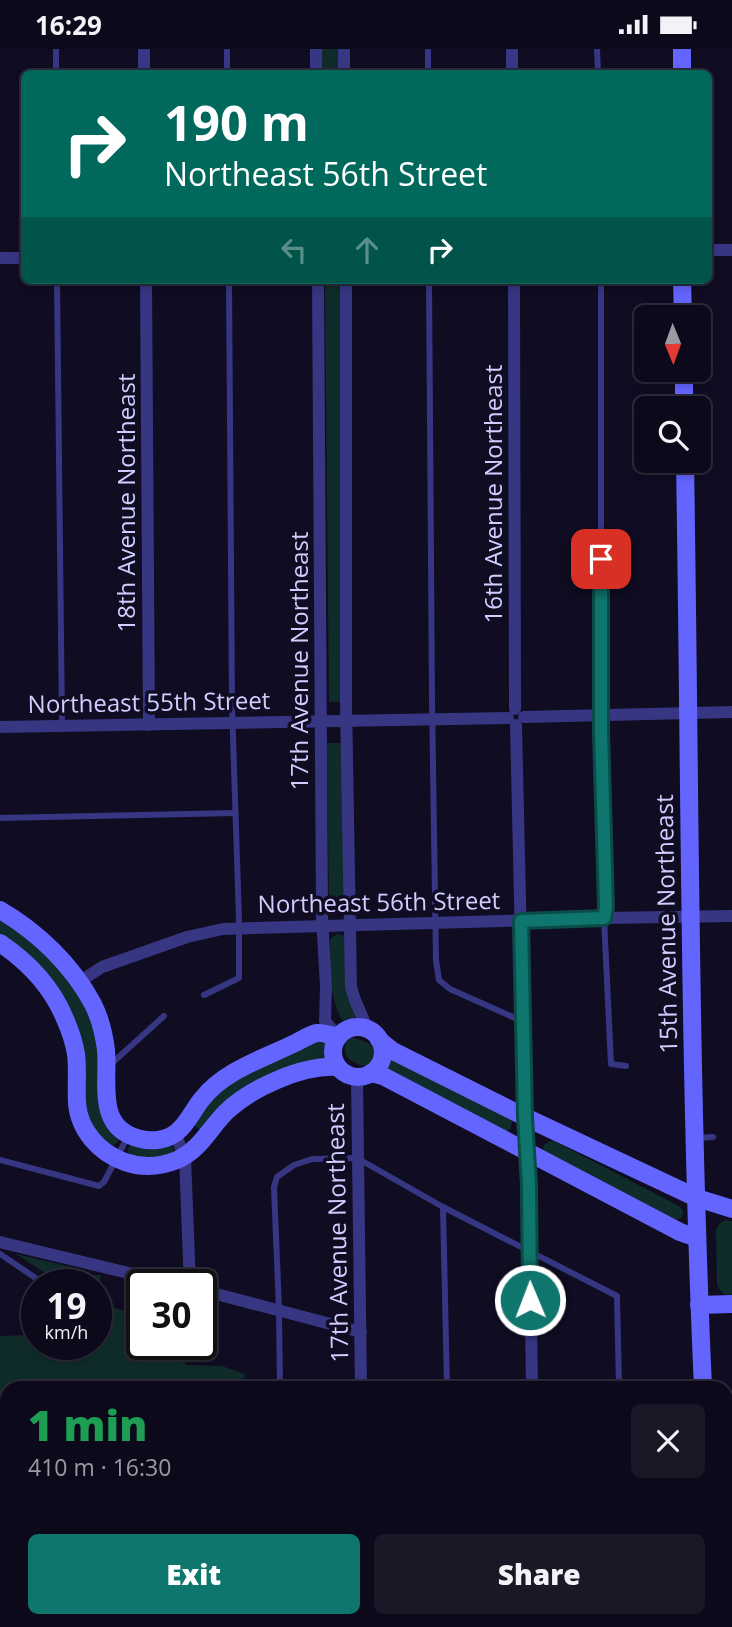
<!DOCTYPE html>
<meta charset="utf-8">
<style>
body{margin:0;font-family:"Open Sans",sans-serif;background:#1a1727;color:#f1f3f6;height:100vh;display:flex;flex-direction:column;font-size:26px;white-space:nowrap}
*{box-sizing:border-box;margin:0}
p{font-size:23px;color:#9a9aa2}
.icon{flex:none;width:38px;height:38px;fill:none;stroke:currentColor;stroke-width:2;stroke-linecap:round;stroke-linejoin:round}
.map{position:relative;flex:1;overflow:hidden}
.panel{position:absolute;left:0px;top:1332px;width:733px;height:247px;display:flex;flex-direction:column;background:#0c091a;border-radius:21px 21px 0 0;box-shadow:0 4px 10px #0003,0 0 0 2px #2c2a39}
.panel>*{flex:none}
.top-card{position:absolute;left:21px;top:21px;width:691px;height:214px;border-radius:10px;box-shadow:0 4px 10px #0003,0 0 0 2px #2c2a39;background:#00695c;color:#fff;overflow:hidden}
.needle{width:46px;rotate:179deg}
.buttons{position:absolute;left:634px;top:256px;display:grid;gap:14px}
.buttons a{display:grid;place-items:center;width:77px;height:77px;border-radius:10px;background:#0c091a;box-shadow:0 4px 10px #0003,0 0 0 2px #2c2a39;font-size:35px}
.speed{position:absolute;left:21px;top:1220px;display:flex;gap:14px;font-size:35px;font-weight:700;text-align:center}
.speed>*{display:grid;place-content:center;width:91px;height:91px;border-radius:50%;background:#0c091a;box-shadow:0 4px 10px #0003,0 0 0 2px #2c2a39;line-height:1}
.speed small{font-size:18px;font-weight:400}
.speed .limit{border:4px solid #111;border-radius:10px;background:#fff;color:#111}
.pin{position:absolute;display:grid;place-items:center;width:60px;height:60px;color:#fff;margin:-30px;border-radius:14px;box-shadow:0 4px 10px #0006}
.me{position:absolute;width:77px;margin:-38px;rotate:359deg;stroke-linejoin:round;filter:drop-shadow(0 0 5px #0008)}
.turn{display:flex;align-items:center;gap:24px;height:147px;padding:0 28px;font-size:32px}
.turn .icon{width:91px;height:91px;stroke-width:2.5}
.turn b{display:block;font-size:49px;line-height:60px}
.lanes{display:flex;align-items:center;height:66px;padding:0 28px;background:#0003;justify-content:center;gap:35px;direction:ltr}
.lanes .off{opacity:.35}
.round{display:grid;place-items:center;flex:none;width:74px;height:74px;border-radius:10px;background:#1a1727}
.summary{display:flex;align-items:center;justify-content:space-between;height:119px;padding:0 28px}
h1{font-size:42px;font-weight:800;line-height:52px;color:#1e9e55}
.button{display:flex;gap:14px;margin-top:auto;padding:14px 28px}
.button a{flex:1;height:80px;border-radius:10px;background:#0f766e;color:#fff;font-size:28px;font-weight:800;line-height:80px;text-align:center}
.button a+a{background:#1a1727;color:#f1f3f6}
.status{display:flex;justify-content:space-between;align-items:center;height:49px;padding:0 35px;background:#0c091a;direction:ltr}
.status svg{height:19px;fill:currentColor}
.map>svg:first-child{display:block}
.green{fill:#0f2c2a}
.lines{fill:none;stroke-linecap:round;stroke-linejoin:round}
.stream{stroke:#081e40;stroke-width:4.5}
.service{stroke:#363683;stroke-width:6}
.minor{stroke:#363683;stroke-width:12}
.tertiary{stroke:#363683;stroke-width:16}
.secondary{stroke:#6465ff;stroke-width:18}
.route-casing{stroke:#0a4d48;stroke-width:18}
.route{stroke:#0f766e;stroke-width:12}
.labels{text-anchor:middle;stroke-width:7;stroke-linejoin:round;paint-order:stroke}
.street-label{font-size:24px;fill:#d1cdff;stroke:#100c22}
</style>
<div class="status"><b>16:29</b><svg viewBox="0 0 49 12"><path d="M0 12V9h3v3zM5 12V6h3v6zM10 12V3h3v9zM15 12V0h3v12zM26 1h20v11H26zM47 4h2v5h-2z"/></svg></div>
<div class="map">
<svg width="732" height="1578" viewBox="0 0 732 1578">
<rect width="100%" height="100%" fill="#100c22"/>
<g class="green">
<path d="M322,0H338L339,24H322Z"/>
<path d="M325,234H341L345,653H329Z"/>
<path d="M327,694H343L344,862L343,865H332L329,861Z"/>
<path d="M0,868L42,899L74,936L93,972L119,1087C119,1093 117,1095 111,1097L99,1087L86,1064L82,1001L0,887Z"/>
<path d="M338,885L345,887L352,956L357,971L350,973L342,971C329,947 331,920 330,893L331,889Z"/>
<path d="M352,989C362,990 371,995 377,1002C375,1013 369,1020 358,1015C354,1013 350,1012 348,1009C344,1005 345,998 345,992Z"/>
<path d="M326,992L329,995L333,1010L202,1080H198L195,1077V1071L227,1035L313,993Z"/>
<path d="M392,1007L511,1070L512,1073L510,1080L505,1083L384,1022Z"/>
<path d="M550,1092H554L679,1157L683,1162L682,1168L675,1172L543,1102L544,1096Z"/>
<path d="M131,1094L172,1095L174,1102C164,1112 143,1109 129,1106L128,1101Z"/>
<path d="M725,1171L732,1172V1246C724,1246 719,1243 717,1235L716,1180L720,1174Z"/>
<path d="M16,1205L80,1220L79,1227L101,1226L96,1251V1236L62,1235Z"/>
<path d="M96,1253L127,1263L138,1287H142V1295H164L187,1316L222,1317L245,1325L242,1339H7V1572H526L536,1576L545,1577L550,1572H726V1433L732,1430V1578H0V1287L31,1286L37,1284V1295H96Z"/>
</g>
<g class="lines">
<g class="stream">
<path d="M0,1402L7,1409"/>
<path d="M287,1572L293,1578"/>
</g>
<g class="service">
<path d="M56,0V24"/>
<path d="M227,0V24"/>
<path d="M428,0V24"/>
<path d="M597,0L598,24"/>
<path d="M57,231L62,676"/>
<path d="M429,231L432,652L436,911L439,931L450,940L524,973"/>
<path d="M601,231V649L606,857L604,869L611,1015L626,1017"/>
<path d="M0,769L235,764"/>
<path d="M204,946L239,929V871L232,657L229,231"/>
<path d="M111,1015L164,967"/>
<path d="M697,1089L713,1088"/>
<path d="M0,1111L99,1137L104,1133L127,1089"/>
<path d="M443,1158L447,1339"/>
<path d="M0,1205L46,1236"/>
<path d="M280,1339L279,1261L274,1138L277,1128L294,1116L312,1110L357,1109L443,1158L617,1247L619,1337"/>
</g>
<g class="minor">
<path d="M144,0V24"/>
<path d="M316,0V24"/>
<path d="M344,0V24"/>
<path d="M512,0V24"/>
<path d="M709,201H732"/>
<path d="M0,209H24"/>
<path d="M146,231L149,676"/>
<path d="M318,231L322,868L326,938L325,972L338,988"/>
<path d="M346,231V654L351,938L355,951L368,981"/>
<path d="M514,231L515,660"/>
<path d="M524,668L732,663"/>
<path d="M516,676L525,1068L529,1136L532,1339"/>
<path d="M0,678L508,669"/>
<path d="M79,933L102,918L187,888L223,880L604,869L732,867"/>
<path d="M357,1028L361,1339"/>
<path d="M175,1085L185,1108L190,1236"/>
<path d="M0,1193L178,1236"/>
<path d="M201,1241L361,1283"/>
</g>
<path class="tertiary" d="M726,1381L732,1383"/>
<g class="secondary">
<path d="M682,24V0"/>
<path d="M682,231L683,268"/>
<path d="M684,320V359"/>
<path d="M685,411C690,720 689,1030 703,1339"/>
<path d="M0,861C38,883 72,916 93,955C100,969 104,985 106,1001C109,1034 95,1080 141,1090C153,1093 167,1091 177,1083C188,1074 193,1061 202,1050C224,1022 262,1010 293,995C300,992 310,985 317,984C323,983 332,987 338,988"/>
<path d="M0,894C28,913 52,938 65,970C70,981 74,993 76,1005C78,1021 76,1038 77,1054C79,1081 99,1104 125,1113C142,1119 160,1118 177,1111C200,1101 209,1080 226,1063C251,1039 302,1016 337,1018"/>
<circle cx="358" cy="1003" r="25"/>
<path d="M379,991L393,1002L525,1068L697,1149L732,1160"/>
<path d="M371,1024L383,1027L680,1183L697,1189"/>
<path d="M699,1256L732,1255"/>
<path d="M726,1430V1433"/>
<path d="M707,1572V1578"/>
</g>
</g>
<g class="lines">
<defs>
<path id="route" d="M530,1251L529,1136L525,1068L521,872L604,869L606,858L601,683V510"/>
</defs>
<use href="#route" class="route-casing"/>
<use href="#route" class="route"/>
</g>
<g class="labels">
<g class="street-label">
<text transform="translate(494 445) rotate(-90)" y="8">16th Avenue Northeast</text>
<text transform="translate(127 454) rotate(-90)" y="8">18th Avenue Northeast</text>
<text transform="translate(300 612) rotate(-90)" y="8">17th Avenue Northeast</text>
<text transform="translate(149 654) rotate(-1)" y="8">Northeast 55th Street</text>
<text transform="translate(379 854) rotate(-1)" y="8">Northeast 56th Street</text>
<text transform="translate(667 875) rotate(-91)" y="8">15th Avenue Northeast</text>
<text transform="translate(338 1184) rotate(-91)" y="8">17th Avenue Northeast</text>
</g>
</g>
</svg>
<div class="buttons">
<a><svg class="needle" viewBox="-14 -14 28 28"><path d="M0-13l5 13h-10z" fill="#e53935"/><path d="M0 13l5-13h-10z" fill="#9a9aa2"/></svg></a>
<a><svg class="icon" aria-label="search" viewBox="0 0 24 24"><circle cx="10" cy="10" r="6"/><path d="M15 15l6 6"/></svg></a>
</div>
<div class="speed"><div>19<small>km/h</small></div><div class="limit">30</div></div>
<div class="pin" style="left:601px;top:510px;background:#d93025"><svg class="icon" aria-label="arrive" viewBox="0 0 24 24"><path d="M6 21V4h12l-3 4 3 4H6"/></svg></div>
<svg class="me" style="left:530px;top:1251px" viewBox="-20 -20 40 40"><circle r="17" fill="#0f766e" stroke="#fff" stroke-width="3"/><path d="M0-11L8 9 0 5-8 9z" fill="#fff"/></svg>
<div class="top-card">
<div class="turn"><svg class="icon" aria-label="right" viewBox="0 0 24 24"><path d="M7 20v-9h11M14 6l5 5-5 5"/></svg><div><b>190 m</b>Northeast 56th Street</div></div>
<div class="lanes"><svg class="icon off" aria-label="left" viewBox="0 0 24 24"><path d="M17 20v-9H6M10 6l-5 5 5 5"/></svg><svg class="icon off" aria-label="ahead" viewBox="0 0 24 24"><path d="M12 20V5M6 11l6-6 6 6"/></svg><svg class="icon" aria-label="right" viewBox="0 0 24 24"><path d="M7 20v-9h11M14 6l5 5-5 5"/></svg></div>
</div>
<section class="panel">
<div class="summary"><div><h1>1 min</h1><p>410 m · 16:30</p></div><a class="round"><svg class="icon" aria-label="close" viewBox="0 0 24 24"><path d="M6 6l12 12M18 6L6 18"/></svg></a></div>
<div class="button"><a>Exit</a><a>Share</a></div>
</section>
</div>
